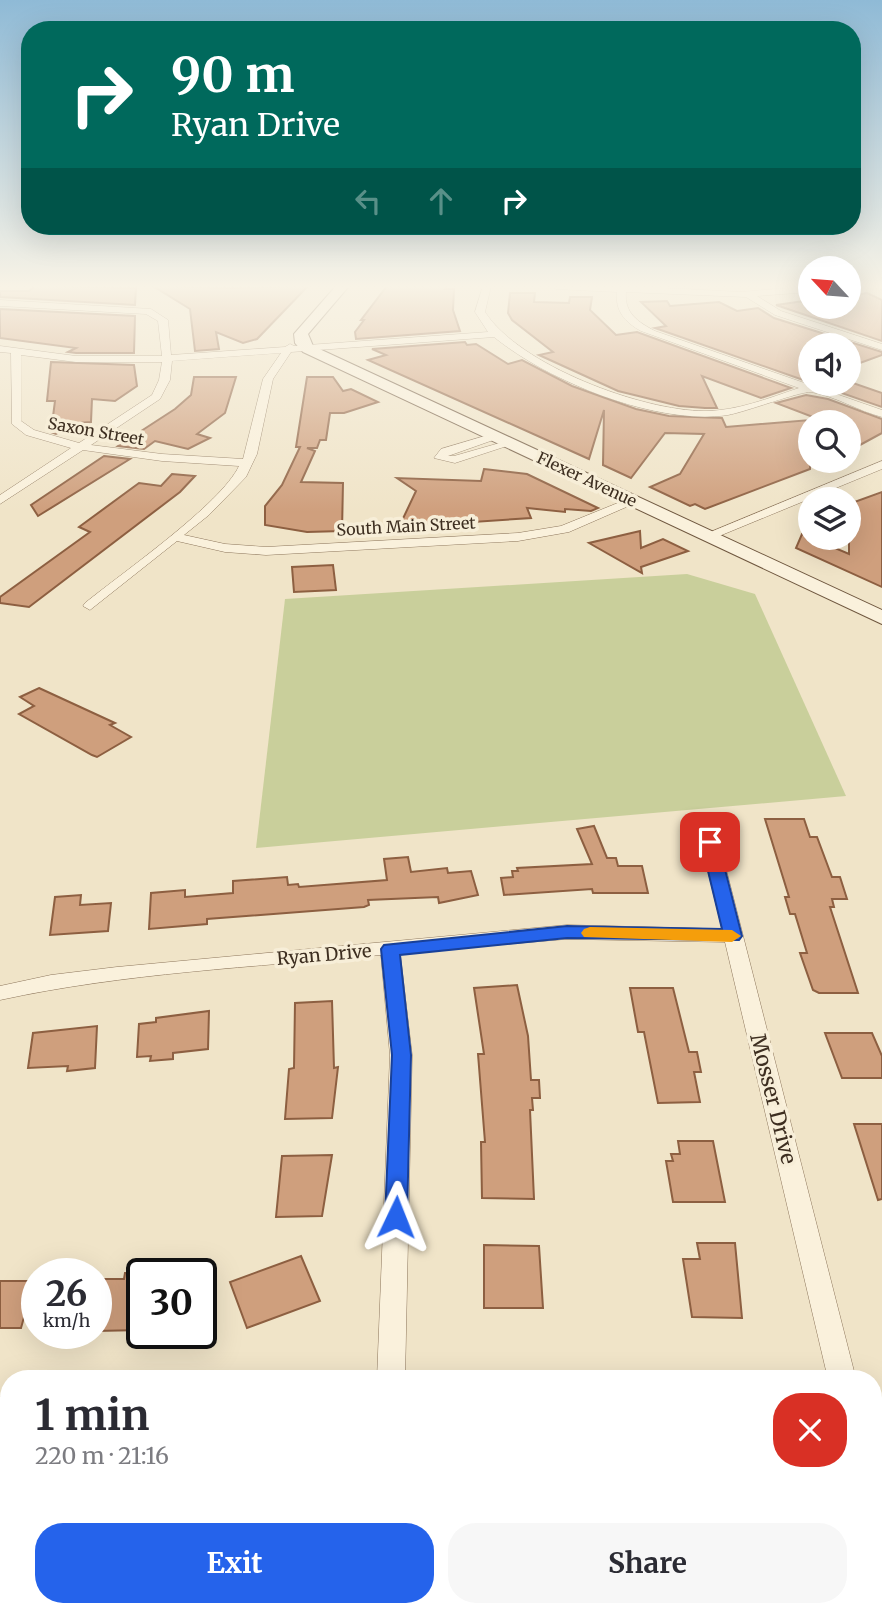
<!DOCTYPE html>
<meta charset="utf-8">
<style>
body{margin:0;font-family:Merriweather,serif;background:#f7f7f7;color:#2b2b33;height:100vh;display:flex;flex-direction:column;font-size:26px;white-space:nowrap}
*{box-sizing:border-box;margin:0}
p{font-size:23px;color:#7c7c81}
.icon{flex:none;width:38px;height:38px;fill:none;stroke:currentColor;stroke-width:2;stroke-linecap:round;stroke-linejoin:round}
.map{position:relative;flex:1;overflow:hidden}
.sheet{position:absolute;left:0px;top:1370px;width:882px;height:247px;display:flex;flex-direction:column;background:#fff;border-radius:28px 28px 0 0;box-shadow:0 7px 28px #0002}
.sheet>*{flex:none}
.top-card{position:absolute;left:21px;top:21px;width:840px;height:214px;border-radius:28px;box-shadow:0 7px 28px #0002;background:#00695c;color:#fff;overflow:hidden}
.needle{width:46px;rotate:296deg}
.buttons{position:absolute;left:798px;top:256px;display:grid;gap:14px}
.buttons a{display:grid;place-items:center;width:63px;height:63px;border-radius:50%;background:#fff;box-shadow:0 7px 28px #0002;font-size:35px}
.speed{position:absolute;left:21px;top:1258px;display:flex;gap:14px;font-size:35px;font-weight:700;text-align:center}
.speed>*{display:grid;place-content:center;width:91px;height:91px;border-radius:50%;background:#fff;box-shadow:0 7px 28px #0002;line-height:1}
.speed small{font-size:18px;font-weight:400}
.speed .limit{border:4px solid #111;border-radius:10px;background:#fff;color:#111}
.pin{position:absolute;display:grid;place-items:center;width:60px;height:60px;color:#fff;margin:-30px;border-radius:14px;box-shadow:0 4px 10px #0006}
.me{position:absolute;width:77px;margin:-38px;rotate:2deg;stroke-linejoin:round;filter:drop-shadow(0 0 5px #0008)}
.turn{display:flex;align-items:center;gap:24px;height:147px;padding:0 35px;font-size:32px}
.turn .icon{width:91px;height:91px;stroke-width:2.5}
.turn b{display:block;font-size:49px;line-height:60px}
.lanes{display:flex;align-items:center;height:66px;padding:0 35px;background:#0003;justify-content:center;gap:35px;direction:ltr}
.lanes .off{opacity:.35}
.round{display:grid;place-items:center;flex:none;width:74px;height:74px;border-radius:28px;background:#f7f7f7}
.overview{display:flex;align-items:center;justify-content:space-between;height:119px;padding:0 35px}
h1{font-size:42px;font-weight:700;line-height:52px}
.button{display:flex;gap:14px;margin-top:auto;padding:14px 35px}
.button a{flex:1;height:80px;border-radius:28px;background:#2563eb;color:#fff;font-size:28px;font-weight:700;line-height:80px;text-align:center}
.button a+a{background:#f7f7f7;color:#2b2b33}
.map>svg:first-child{display:block}
.green{fill:#c9cf9b}
.building{fill:#cf9f7d;stroke:#8d5f41;stroke-width:2}
.lines{fill:none;stroke-linecap:round;stroke-linejoin:round}
.street-casing{stroke:#8d765c;stroke-width:1}
.secondary-casing{stroke:#6f573f;stroke-width:2}
.street{fill:#faf1dc;fill-rule:evenodd}
.secondary{fill:#faf1dc;fill-rule:evenodd}
.route{fill:#2563eb;stroke:#184099;stroke-width:2}
.slow{fill:#f59e0b}
.labels{text-anchor:middle;stroke-width:7;stroke-linejoin:round;paint-order:stroke}
.far-street-label{font-size:16px;fill:#3d2e20;stroke:#f7eed8}
.street-label{font-size:18px;fill:#3d2e20;stroke:#f7eed8}
.near-street-label{font-size:21px;fill:#3d2e20;stroke:#f7eed8}
</style>
<div class="map">
<svg width="882" height="1616" viewBox="0 0 882 1616">
<rect width="100%" height="100%" fill="#f0e4c8"/>
<path class="green" d="M687,574L755,594L846,796L256,848L285,599Z"/>
<g class="building">
<path d="M35,286L136,288L135,305L0,297V291H29Z"/>
<path d="M153,286L230,288L308,286L257,339L243,343L216,332L219,349L195,351L190,309Z"/>
<path d="M387,286H447L445,289H454L453,310L460,331L356,339L355,332L364,320H361Z"/>
<path d="M510,293H535L534,302L569,303L570,297H592L590,310L616,335L637,332L791,388L761,398L702,376L717,408H705L679,406L618,391L539,355L553,352L512,320L508,313Z"/>
<path d="M867,293L882,300V341L776,305L804,301L810,302V306H849V296Z"/>
<path d="M667,301L670,306L719,302L737,311L758,308L774,318L882,352V355L849,367V345H810L809,382L655,328L666,326L641,302Z"/>
<path d="M0,309L135,316L134,353H76L68,352L76,348L0,338Z"/>
<path d="M465,342L467,345L476,344L508,364L522,360L572,386L636,409L669,416L722,418L726,427L810,420V469L705,509L695,504L690,506L650,487L680,474L704,434L665,433L631,478L603,465L604,410L589,459L368,360L386,355L372,349Z"/>
<path d="M51,362L134,365L137,386L115,401L92,399L91,422L77,423L56,434L51,432L55,401H47Z"/>
<path d="M194,377H236L225,413L197,434L210,438L188,449L155,441L144,449L118,446L175,409L191,395Z"/>
<path d="M307,377H333L343,391L351,389L378,402L344,413H330L326,440H320L317,448H307L315,451L301,482L343,483L342,531L307,532L265,525V506L282,485L300,447H296Z"/>
<path d="M813,383H853L882,393V407Z"/>
<path d="M806,395L828,399L882,419V433L849,451V422H826L776,403Z"/>
<path d="M104,456L130,459L38,516L31,505Z"/>
<path d="M484,469L527,474L598,508L591,511L565,509V512L527,508L531,518L399,527L416,491L397,478L481,481Z"/>
<path d="M172,474L195,476L180,492L29,607L0,603V597L90,532L79,527L139,483L161,486Z"/>
<path d="M882,492V587L796,548L802,534L849,554V504Z"/>
<path d="M640,531L641,548L663,539L688,551L641,567L642,573L589,543Z"/>
<path d="M333,565L336,590L294,592L292,567Z"/>
<path d="M39,688L115,723L110,725L131,737L97,757L92,755L19,714L34,706L20,697Z"/>
<path d="M765,819H804L810,837H817L832,877H840L847,899H832L834,907H830L858,993H819L813,990L800,953H807L795,914H790L785,897H789Z"/>
<path d="M594,826L607,858H616L618,866H642L648,893H593L592,889L504,895L501,878L513,877L512,871H518L517,868L592,864L577,829Z"/>
<path d="M408,857L411,872L447,868L448,873L471,871L478,895L439,903L438,897L368,900L369,905L364,907L207,919V924L149,929L151,893L185,890V897L233,893V881L287,877L288,885L298,884L299,887L387,880L384,859Z"/>
<path d="M81,895L80,905L111,903L108,931L50,935L55,897Z"/>
<path d="M517,985L528,1036L531,1080H539L540,1098H532L533,1110H530L534,1199L482,1198L481,1142H485L478,1054H484L474,988Z"/>
<path d="M630,988H673L689,1052H697L701,1072H694L700,1102L658,1103L644,1032H638Z"/>
<path d="M332,1001L334,1068L338,1067L332,1118L285,1119L289,1069L294,1068L295,1003Z"/>
<path d="M209,1011L208,1049L173,1053V1059L150,1061L151,1056L137,1057L139,1024L156,1022V1018Z"/>
<path d="M97,1026L95,1068L67,1071L68,1066L28,1068L33,1033Z"/>
<path d="M825,1033H872L882,1056V1078H842Z"/>
<path d="M854,1124H882V1199L878,1200Z"/>
<path d="M678,1141H713L725,1202H673L666,1161H673L671,1154H680Z"/>
<path d="M332,1155L322,1216L276,1217L282,1156Z"/>
<path d="M697,1243H735L742,1318L692,1317L683,1259H700Z"/>
<path d="M484,1245L539,1246L543,1308H484Z"/>
<path d="M301,1256L320,1301L247,1328L230,1282Z"/>
<path d="M125,1273H144L142,1274V1330L96,1331L99,1279H124Z"/>
<path d="M0,1281H34L21,1328H0Z"/>
</g>
<g class="lines">
<defs>
<g id="street">
<path d="M483,286H491L485,312C519,365 642,411 705,411C737,411 769,398 799,388L641,331C625,322 615,311 617,292L556,289L552,286H627L741,292L810,286V292L757,296L781,311L882,344V350L775,315L746,297L626,292C624,313 638,322 655,331L882,410V417C859,411 835,396 811,392C801,391 745,412 728,415C657,426 548,381 494,337L291,352L273,379L257,454L246,477L209,515L184,535L225,544L266,547L518,533L561,526L630,498L640,501L569,532L518,541L266,555L225,552L177,541L90,610L83,606L85,603C122,573 221,504 239,466L162,461L83,450L0,504V495L71,448L26,435L12,424L11,353L0,352V346L76,356H162L158,321L146,314L0,306V300L151,309L168,320L171,355L285,347L290,344L294,346L488,332L475,312ZM281,353L263,379L243,459L162,454L91,445L160,399L170,380L172,361ZM21,355L76,362H162L159,380L152,395L79,443L34,430L21,421Z"/>
<path d="M877,286H882V290Z"/>
<path d="M495,433L499,434V438L448,456H454L510,440L516,443L455,463L434,458L441,449Z"/>
<path d="M882,461V469L712,539H702L701,536Z"/>
<path d="M704,813L713,818L856,1379H828L725,942L567,939L400,953L412,1055L405,1379H377L390,1055L381,955C254,967 124,973 0,1000V986L51,975L117,967L567,925L722,929L695,818Z"/>
<rect x="0" y="1397" width="9" height="26"/>
<path d="M873,1492L882,1496V1557L873,1553Z"/>
</g>
<path id="secondary" d="M336,286H349L308,334L313,346L882,610V624L303,352L295,343L294,334Z"/>
</defs>
<use href="#street" class="street-casing"/>
<use href="#secondary" class="secondary-casing"/>
<use href="#street" class="street"/>
<use href="#secondary" class="secondary"/>
</g>
<linearGradient id="sky" x2="0" y2="1"><stop stop-color="#8fbad6"/><stop offset="0.56" stop-color="#f8f3e6"/><stop offset="1" stop-color="#f8f3e6" stop-opacity="0"/></linearGradient>
<rect width="882" height="512" fill="url(#sky)"/>
<path class="route" d="M710,836L718,842L742,936L739,940L567,938L400,955L411,1055L407,1217L404,1224L396,1226L388,1224L385,1217L392,1055L381,949L384,945L567,926L722,929L701,842Z"/>
<path class="slow" d="M590,927L732,930L741,936L732,942L584,937L581,933L584,929Z"/>
<g class="labels">
<g class="far-street-label">
<text transform="translate(96 431) rotate(10)" y="6">Saxon Street</text>
<text transform="translate(587 479) rotate(25)" y="6">Flexer Avenue</text>
<text transform="translate(406 526) rotate(-3)" y="6">South Main Street</text>
</g>
<g class="street-label">
<text transform="translate(324 955) rotate(-5)" y="6">Ryan Drive</text>
</g>
<g class="near-street-label">
<text transform="translate(773 1099) rotate(76)" y="7">Mosser Drive</text>
</g>
</g>
</svg>
<div class="buttons">
<a><svg class="needle" viewBox="-14 -14 28 28"><path d="M0-13l5 13h-10z" fill="#e53935"/><path d="M0 13l5-13h-10z" fill="#7c7c81"/></svg></a>
<a><svg class="icon" aria-label="sound" viewBox="0 0 24 24"><path d="M4 9h4l5-4v14l-5-4H4zM17 9q2 3 0 6"/></svg></a>
<a><svg class="icon" aria-label="search" viewBox="0 0 24 24"><circle cx="10" cy="10" r="6"/><path d="M15 15l6 6"/></svg></a>
<a><svg class="icon" aria-label="layers" viewBox="0 0 24 24"><path d="M12 4l9 5-9 5-9-5zM3 14l9 5 9-5"/></svg></a>
</div>
<div class="speed"><div>26<small>km/h</small></div><div class="limit">30</div></div>
<div class="pin" style="left:710px;top:842px;background:#d93025"><svg class="icon" aria-label="arrive" viewBox="0 0 24 24"><path d="M6 21V4h12l-3 4 3 4H6"/></svg></div>
<svg class="me" style="left:396px;top:1217px" viewBox="-20 -20 40 40"><path d="M0-17L14 15 0 8-14 15z" fill="#2563eb" stroke="#fff" stroke-width="4"/></svg>
<div class="top-card">
<div class="turn"><svg class="icon" aria-label="right" viewBox="0 0 24 24"><path d="M7 20v-9h11M14 6l5 5-5 5"/></svg><div><b>90 m</b>Ryan Drive</div></div>
<div class="lanes"><svg class="icon off" aria-label="left" viewBox="0 0 24 24"><path d="M17 20v-9H6M10 6l-5 5 5 5"/></svg><svg class="icon off" aria-label="ahead" viewBox="0 0 24 24"><path d="M12 20V5M6 11l6-6 6 6"/></svg><svg class="icon" aria-label="right" viewBox="0 0 24 24"><path d="M7 20v-9h11M14 6l5 5-5 5"/></svg></div>
</div>
<section class="sheet">
<div class="overview"><div><h1>1 min</h1><p>220 m · 21:16</p></div><a class="round" style="background:#d93025;color:#fff"><svg class="icon" aria-label="close" viewBox="0 0 24 24"><path d="M6 6l12 12M18 6L6 18"/></svg></a></div>
<div class="button"><a>Exit</a><a>Share</a></div>
</section>
</div>
